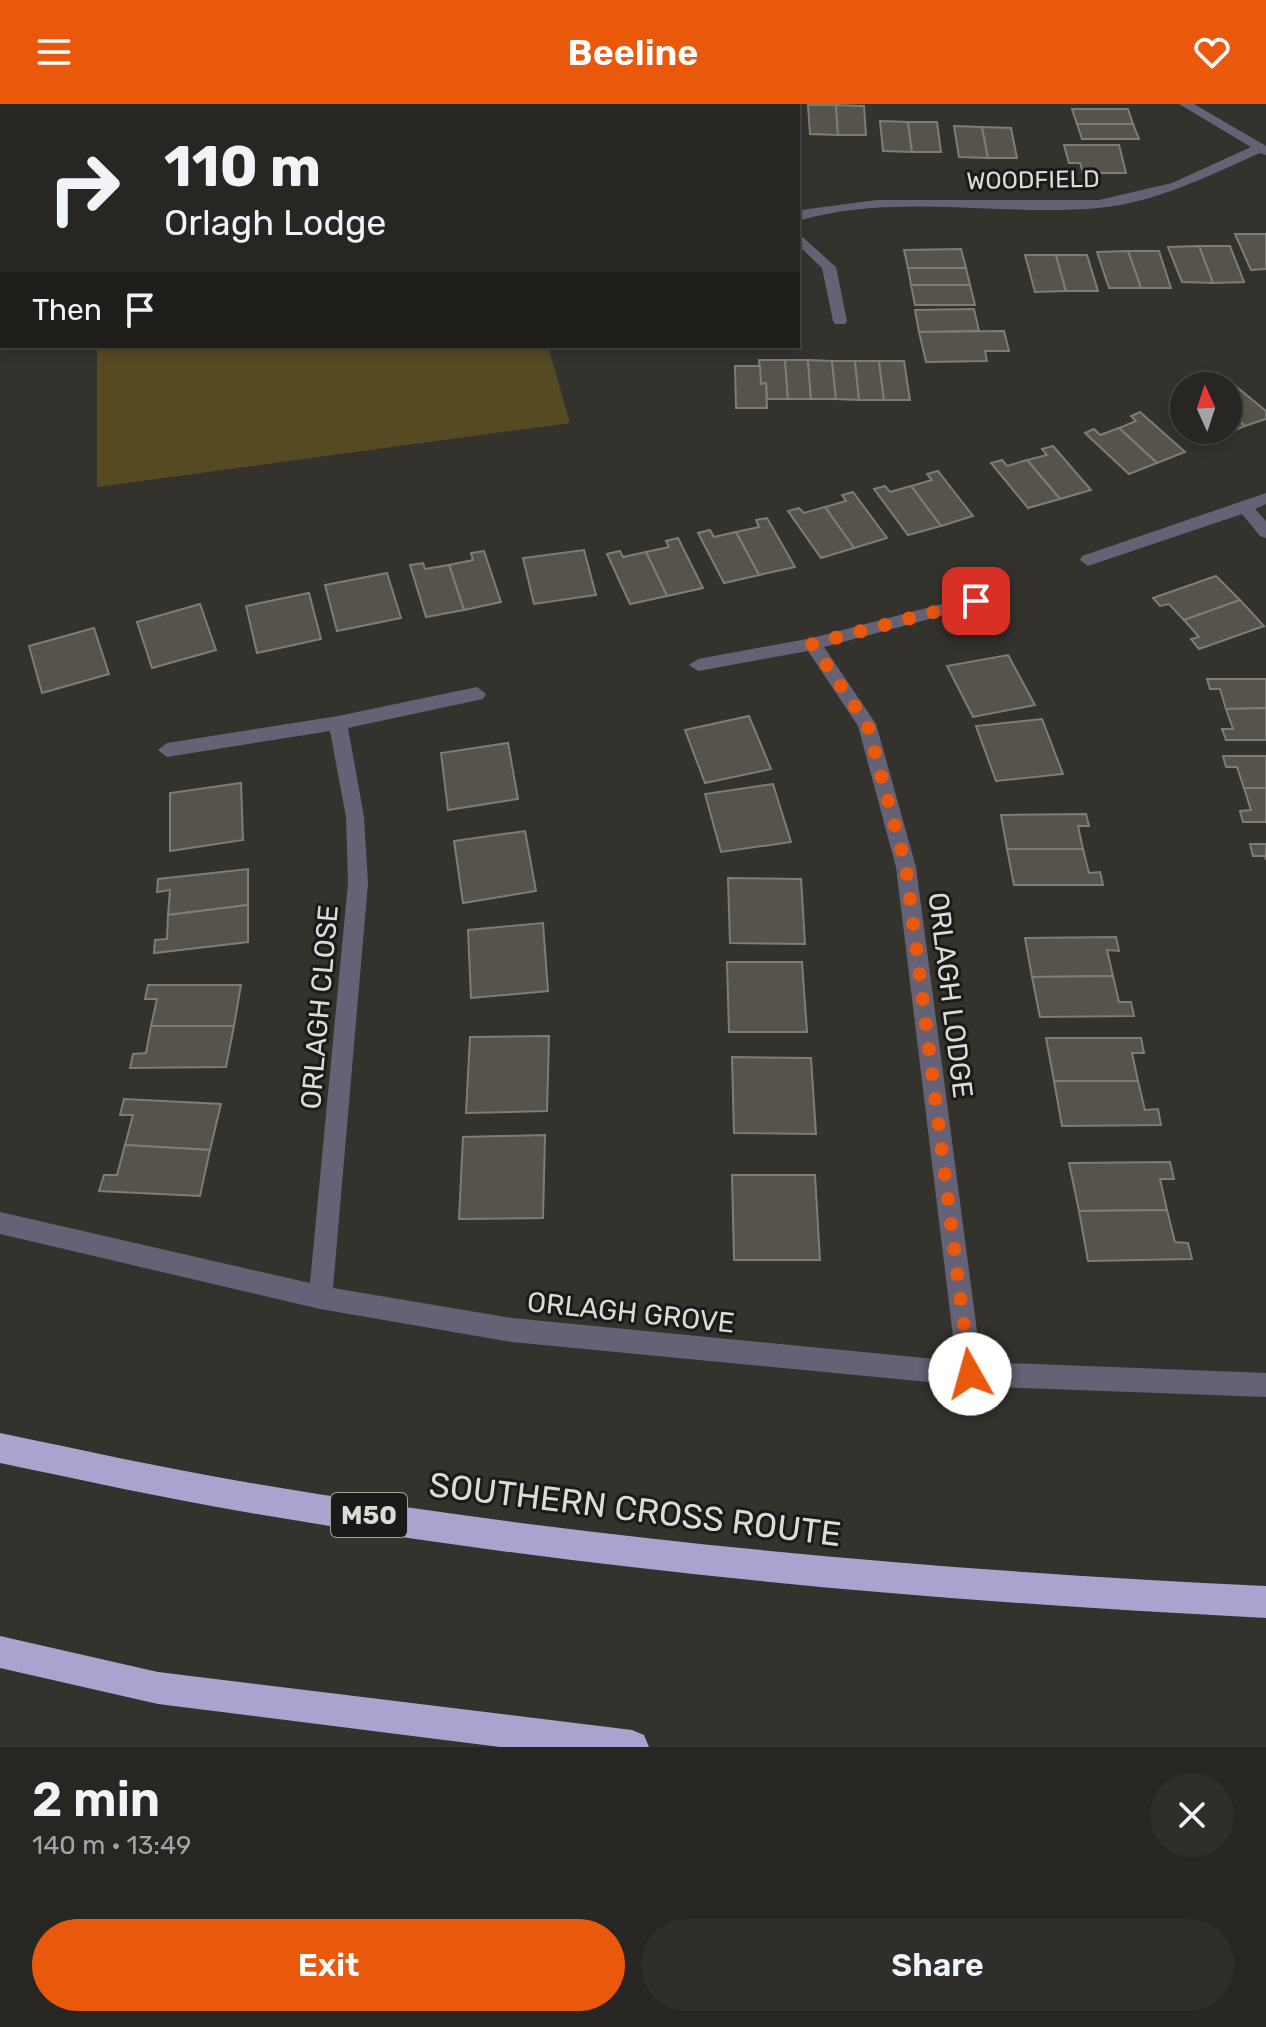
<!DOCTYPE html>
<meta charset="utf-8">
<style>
body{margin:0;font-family:Rubik,sans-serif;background:#2f2e2a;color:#f1f3f6;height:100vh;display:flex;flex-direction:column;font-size:30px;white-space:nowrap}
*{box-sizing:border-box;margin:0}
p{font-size:26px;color:#a4a5a5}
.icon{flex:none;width:44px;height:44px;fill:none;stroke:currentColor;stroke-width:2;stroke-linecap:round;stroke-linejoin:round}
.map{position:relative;height:1643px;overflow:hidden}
.sheet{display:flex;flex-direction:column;background:#272622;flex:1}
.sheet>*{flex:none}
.guide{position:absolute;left:0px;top:0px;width:800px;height:244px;box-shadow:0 4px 12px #0003,0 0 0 2px #434340;background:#272622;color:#f1f3f6;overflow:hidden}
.needle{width:52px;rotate:357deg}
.buttons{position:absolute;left:1170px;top:268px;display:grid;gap:16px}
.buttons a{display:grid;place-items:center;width:72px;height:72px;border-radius:50%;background:#272622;box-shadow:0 4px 12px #0003,0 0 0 2px #434340;font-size:40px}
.pin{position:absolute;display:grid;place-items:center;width:68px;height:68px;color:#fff;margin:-34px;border-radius:16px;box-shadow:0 4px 12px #0006}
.me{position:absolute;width:88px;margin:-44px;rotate:353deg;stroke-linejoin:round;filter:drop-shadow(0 0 6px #0008)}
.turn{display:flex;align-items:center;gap:28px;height:168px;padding:0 32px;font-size:36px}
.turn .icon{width:104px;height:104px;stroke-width:2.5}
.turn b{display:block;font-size:56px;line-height:68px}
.then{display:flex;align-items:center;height:76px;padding:0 32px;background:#0003;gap:16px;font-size:30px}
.round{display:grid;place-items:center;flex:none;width:84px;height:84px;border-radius:42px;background:#2f2e2a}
.headline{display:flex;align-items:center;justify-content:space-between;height:136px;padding:0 32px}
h1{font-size:48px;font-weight:600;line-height:60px}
.action{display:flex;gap:16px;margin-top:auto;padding:16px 32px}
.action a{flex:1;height:92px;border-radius:48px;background:#ea580c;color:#fff;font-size:32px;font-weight:600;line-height:92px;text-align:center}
.action a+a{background:#2f2e2a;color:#f1f3f6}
header{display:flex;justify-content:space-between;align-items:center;height:104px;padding:0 32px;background:#ea580c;color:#fff;font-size:36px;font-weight:600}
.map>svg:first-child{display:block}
.green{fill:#554a22}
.building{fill:#55534c;stroke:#7e7c75;stroke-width:2}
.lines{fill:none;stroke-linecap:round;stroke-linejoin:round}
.minor{fill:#666275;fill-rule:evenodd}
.highway{fill:#aca2d0;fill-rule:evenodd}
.route{stroke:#ea580c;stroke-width:14;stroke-dasharray:0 25.2}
.labels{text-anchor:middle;stroke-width:6;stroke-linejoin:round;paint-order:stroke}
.far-street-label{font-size:24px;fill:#dcdbd7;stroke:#1b1a18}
.shield{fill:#1b1a18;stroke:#a2a19e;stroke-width:2}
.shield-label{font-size:26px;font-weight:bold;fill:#dcdbd7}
.street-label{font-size:28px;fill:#dcdbd7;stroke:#1b1a18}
.near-street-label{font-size:34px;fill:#dcdbd7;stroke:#1b1a18}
</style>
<header><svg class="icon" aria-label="menu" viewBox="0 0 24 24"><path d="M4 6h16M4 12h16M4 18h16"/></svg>Beeline<svg class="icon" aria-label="heart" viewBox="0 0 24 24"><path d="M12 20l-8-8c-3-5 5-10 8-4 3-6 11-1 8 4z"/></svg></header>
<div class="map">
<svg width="1266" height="1643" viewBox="0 0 1266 1643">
<rect width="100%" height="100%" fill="#34322d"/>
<g class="green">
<path d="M97,0H479L480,2H97Z"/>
<path d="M97,242H548L570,319L97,383Z"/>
</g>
<g class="building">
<path d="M808,1H836L838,31L810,30Z"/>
<path d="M836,1L864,2L866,31H838Z"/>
<path d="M1072,5H1128L1133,20H1077Z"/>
<path d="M880,17L908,18L912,48L883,47Z"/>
<path d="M908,18H937L941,48H912Z"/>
<path d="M1077,20H1133L1139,35H1082Z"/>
<path d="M954,22L982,23L988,54L959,53Z"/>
<path d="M982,23L1011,24L1017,54H988Z"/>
<path d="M1064,41H1119L1126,69H1083L1080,59H1069Z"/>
<path d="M1235,130H1266V165L1251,166Z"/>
<path d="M1199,142H1230L1244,178L1213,179Z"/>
<path d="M1199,142L1213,179L1182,178L1168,143Z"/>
<path d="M961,145L966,164H908L904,146Z"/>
<path d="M1128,147H1159L1171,184H1141Z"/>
<path d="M1128,147L1141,184H1109L1097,148Z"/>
<path d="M1025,151H1056L1066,187L1035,188Z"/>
<path d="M1056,151H1087L1098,187H1066Z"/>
<path d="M908,164H966L970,181H911Z"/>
<path d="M911,181H970L975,201H915Z"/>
<path d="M974,205L979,227L919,228L915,206Z"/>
<path d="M1004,227L1009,247H985L987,257L926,258L919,228Z"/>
<path d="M759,256H785L788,295H767L766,279L761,280Z"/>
<path d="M785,256H808L811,295H788Z"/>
<path d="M808,256L832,257L836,295H811Z"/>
<path d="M832,257H855L859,296L836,295Z"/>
<path d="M855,257H879L884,296H859Z"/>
<path d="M879,257H904L910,296H884Z"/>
<path d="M735,262H760L761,280L766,279L767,304H736Z"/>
<path d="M1226,274L1266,307V315L1245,322L1228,308V282L1217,277Z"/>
<path d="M1140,308L1185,348L1157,359L1119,324L1136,317L1131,312Z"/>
<path d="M1228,308L1245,322L1218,333L1210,326H1228Z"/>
<path d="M1119,324L1157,359L1129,370L1085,329L1094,325L1100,331Z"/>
<path d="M1053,342L1091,386L1060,395L1027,356L1047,351L1042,345Z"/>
<path d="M1002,356L1007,362L1027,356L1060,395L1028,404L991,359Z"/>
<path d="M938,367L973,412L941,422L911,382L932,376L927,370Z"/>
<path d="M885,382L890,388L911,382L941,422L908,431L874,385Z"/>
<path d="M853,388L887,434L854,444L825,403L846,397L842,391Z"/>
<path d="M825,403L854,444L821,454L788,407L799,404L804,409Z"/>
<path d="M767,414L795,463L759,471L736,428L759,423L756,416Z"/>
<path d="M710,426L714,433L736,428L759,471L724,479L698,429Z"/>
<path d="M678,434L703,484L667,492L646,448L669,443L666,437Z"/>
<path d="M584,446L596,491L534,500L523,454Z"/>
<path d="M484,447L501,498L464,506L449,461L473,456L471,449Z"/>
<path d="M620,447L623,453L646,448L667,492L630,500L607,450Z"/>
<path d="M423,459L425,465L449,461L464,506L426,513L410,461Z"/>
<path d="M387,469L401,514L337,527L325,481Z"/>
<path d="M1216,472L1240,496L1184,516L1169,500L1160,502L1153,494Z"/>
<path d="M309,489L321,535L257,549L246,502Z"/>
<path d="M1240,496L1264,522L1199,545L1191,535L1199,533L1184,516Z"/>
<path d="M200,500L216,546L152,564L137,518Z"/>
<path d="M94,524L109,570L42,589L29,542Z"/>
<path d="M1008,551L1035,601L973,613L947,562Z"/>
<path d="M1207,575H1266V604L1226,605L1220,585H1210Z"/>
<path d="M1266,604V636H1226L1222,625H1233L1226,605Z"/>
<path d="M749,612L771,665L705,679L685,626Z"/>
<path d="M1042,615L1063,670L996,677L976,622Z"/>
<path d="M508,639L518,695L448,706L441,649Z"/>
<path d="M1223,652H1266V684H1244L1237,663H1226Z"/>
<path d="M241,679L243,736L170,747V689Z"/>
<path d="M773,680L791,738L721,748L705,690Z"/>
<path d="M1244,684H1266V718H1243L1240,707L1251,706Z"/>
<path d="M1086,710L1089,722H1078L1083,745H1007L1001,711Z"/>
<path d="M525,727L536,787L463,799L454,737Z"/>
<path d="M1250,740H1266V756L1265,752H1253Z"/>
<path d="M1007,745H1083L1089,769L1100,768L1103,781H1014Z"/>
<path d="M248,765V801L168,811L170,786L157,788L158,775Z"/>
<path d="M728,774L801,775L805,840L730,839Z"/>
<path d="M248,801V838L154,849L155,836L167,835L168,811Z"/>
<path d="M543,819L548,887L471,894L468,826Z"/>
<path d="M1116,833L1119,847L1107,846L1113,872L1032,873L1025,834Z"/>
<path d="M727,858H802L807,928H729Z"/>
<path d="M1113,872L1119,898H1131L1134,912L1040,913L1032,873Z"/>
<path d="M148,881H241L234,922H151L157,895H145Z"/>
<path d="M151,922H234L226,963L130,964L133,950L146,949Z"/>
<path d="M549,932L547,1007L466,1009L470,933Z"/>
<path d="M1046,934H1141L1144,949H1132L1138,977H1054Z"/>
<path d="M732,953L811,954L816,1030L734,1029Z"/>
<path d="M1054,977H1138L1145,1006L1158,1005L1161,1021L1062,1022Z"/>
<path d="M124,995L221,1000L210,1046L125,1041L133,1011H120Z"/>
<path d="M545,1031L543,1114L459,1115L463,1033Z"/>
<path d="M125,1041L210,1046L200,1092L99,1087L104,1071H117Z"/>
<path d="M1170,1058L1174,1075H1160L1167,1106L1079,1107L1069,1059Z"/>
<path d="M732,1071H815L820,1156H734Z"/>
<path d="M1167,1106L1175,1138L1188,1139L1192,1155L1088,1157L1079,1107Z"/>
</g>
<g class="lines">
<g class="minor">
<path d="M1179,0H1194L1266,42V51L1260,49C1208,72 1155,99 1098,104C999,113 895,88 798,117V108L801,106L877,96H1099L1172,79L1251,43Z"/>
<path d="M798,129L836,163L847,217L845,220H835L833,217L822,164L798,141Z"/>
<path d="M1266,389V400L1255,405L1266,417V434L1260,432L1242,410L1088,462L1080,456L1082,452Z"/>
<path d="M976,491L982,493L985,497L982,501L824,543L876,620L916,763L981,1258L1266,1269V1293L970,1282L512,1238L320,1205L0,1130V1108L310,1179L348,779L346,713L330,627L167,653L158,646L167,639L338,612L477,583L486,590L483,595L348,624L364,713L368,779L333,1184L512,1214L956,1257L896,763L858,622L808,547L698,567L689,561L698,555L812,534Z"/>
</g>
<g class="highway">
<path d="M0,1329C82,1346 163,1364 245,1378C582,1435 925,1466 1266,1482V1514C925,1497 582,1466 245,1408C163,1394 82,1376 0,1359Z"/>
<path d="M0,1532L158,1568L632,1626L644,1631L649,1643H500L158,1600L0,1564Z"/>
</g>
</g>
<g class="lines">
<path class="route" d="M970,1270L906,763L867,620L812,540L976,497"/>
</g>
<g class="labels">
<g class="far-street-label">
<text transform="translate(1033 76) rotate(-1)" y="8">WOODFIELD</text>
</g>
<rect class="shield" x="331" y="1389" width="76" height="44" rx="6"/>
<g class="shield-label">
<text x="369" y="1420">M50</text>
</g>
<g class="street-label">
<text transform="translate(951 891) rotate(83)" y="10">ORLAGH LODGE</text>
<text transform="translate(319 903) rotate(-85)" y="10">ORLAGH CLOSE</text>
<text transform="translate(631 1208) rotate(6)" y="10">ORLAGH GROVE</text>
</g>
<g class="near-street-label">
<text transform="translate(635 1405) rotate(7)" y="12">SOUTHERN CROSS ROUTE</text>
</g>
</g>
</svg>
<div class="buttons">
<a><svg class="needle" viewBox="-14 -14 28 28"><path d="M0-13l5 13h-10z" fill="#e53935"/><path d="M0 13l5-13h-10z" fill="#a4a5a5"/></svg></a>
</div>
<div class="pin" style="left:976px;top:497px;background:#d93025"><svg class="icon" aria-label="arrive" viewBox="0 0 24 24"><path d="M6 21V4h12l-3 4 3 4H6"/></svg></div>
<svg class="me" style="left:970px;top:1270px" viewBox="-20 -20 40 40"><circle r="19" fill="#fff"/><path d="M0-13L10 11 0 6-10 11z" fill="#ea580c"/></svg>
<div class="guide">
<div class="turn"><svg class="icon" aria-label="right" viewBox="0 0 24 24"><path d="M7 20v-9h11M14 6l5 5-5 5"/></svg><div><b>110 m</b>Orlagh Lodge</div></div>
<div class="then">Then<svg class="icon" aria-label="arrive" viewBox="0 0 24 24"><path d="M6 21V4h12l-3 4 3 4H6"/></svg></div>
</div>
</div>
<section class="sheet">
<div class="headline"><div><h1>2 min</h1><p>140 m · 13:49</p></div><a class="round"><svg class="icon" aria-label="close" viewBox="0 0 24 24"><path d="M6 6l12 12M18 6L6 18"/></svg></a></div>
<div class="action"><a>Exit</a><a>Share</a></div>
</section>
